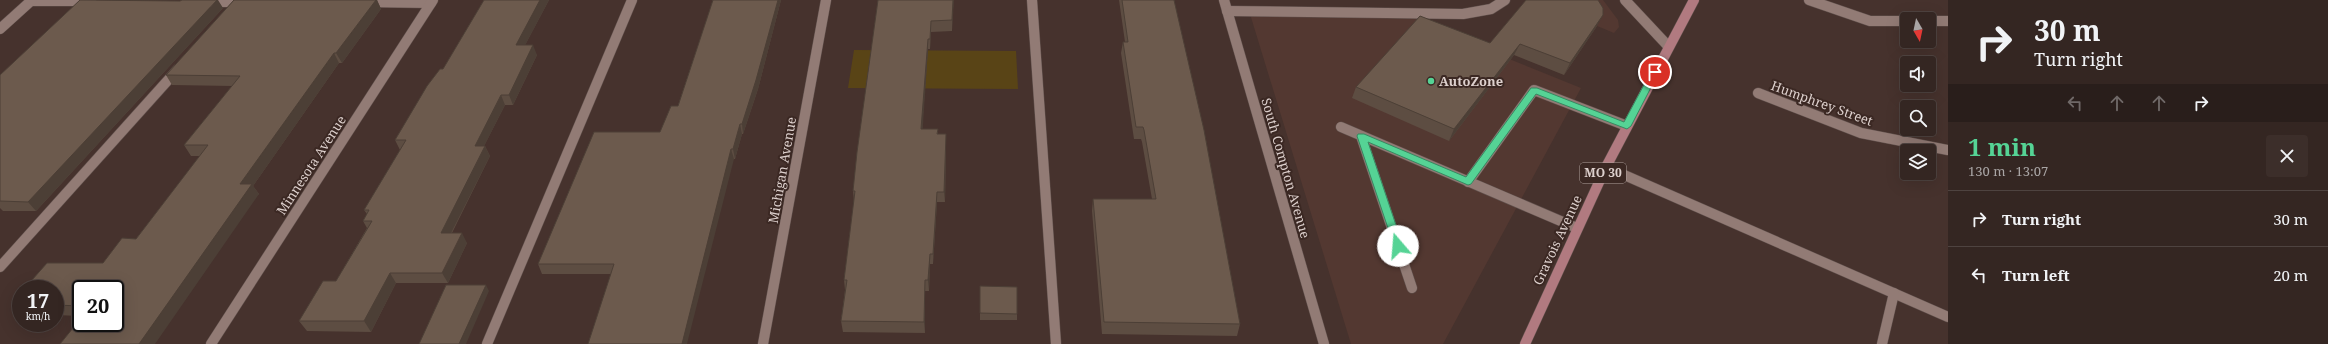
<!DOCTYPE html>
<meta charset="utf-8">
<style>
body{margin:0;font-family:"Noto Serif",serif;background:#3c2e2a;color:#f1f3f6;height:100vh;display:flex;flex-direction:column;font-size:15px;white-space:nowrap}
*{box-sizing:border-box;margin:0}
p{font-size:13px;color:#a9a5a5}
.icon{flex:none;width:22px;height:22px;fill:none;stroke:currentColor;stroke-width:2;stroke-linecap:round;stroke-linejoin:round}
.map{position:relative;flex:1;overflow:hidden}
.drawer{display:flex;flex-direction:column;background:#342622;width:380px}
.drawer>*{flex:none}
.top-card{background:#342622;color:#f1f3f6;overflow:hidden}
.needle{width:26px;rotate:171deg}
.controls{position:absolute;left:1900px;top:12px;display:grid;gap:8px}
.controls a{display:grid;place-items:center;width:36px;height:36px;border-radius:4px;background:#342622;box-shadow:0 4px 16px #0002,0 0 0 1px #4e4340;font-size:20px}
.speed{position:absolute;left:12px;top:280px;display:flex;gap:8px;font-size:20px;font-weight:700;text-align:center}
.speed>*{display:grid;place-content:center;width:52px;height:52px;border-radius:50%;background:#342622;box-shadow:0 4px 16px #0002,0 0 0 1px #4e4340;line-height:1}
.speed small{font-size:10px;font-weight:400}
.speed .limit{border:2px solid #111;border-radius:6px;background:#fff;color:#111}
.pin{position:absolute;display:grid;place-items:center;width:34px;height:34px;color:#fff;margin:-17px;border:2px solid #fff;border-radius:50%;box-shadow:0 1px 4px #0007}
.me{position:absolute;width:44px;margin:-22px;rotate:342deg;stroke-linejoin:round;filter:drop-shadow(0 0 3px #0008)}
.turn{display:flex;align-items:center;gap:14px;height:84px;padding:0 20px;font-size:18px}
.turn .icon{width:52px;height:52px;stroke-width:2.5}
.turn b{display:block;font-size:28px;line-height:34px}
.lanes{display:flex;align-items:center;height:38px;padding:0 20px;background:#0003;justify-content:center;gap:20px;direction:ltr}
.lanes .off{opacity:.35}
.round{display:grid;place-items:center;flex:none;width:42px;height:42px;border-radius:4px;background:#3c2e2a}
.head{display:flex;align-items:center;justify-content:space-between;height:68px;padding:0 20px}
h1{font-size:24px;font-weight:700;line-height:30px;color:#55d395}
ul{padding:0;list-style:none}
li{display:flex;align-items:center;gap:12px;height:56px;padding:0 20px;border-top:1px solid #4e4340}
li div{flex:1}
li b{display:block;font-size:15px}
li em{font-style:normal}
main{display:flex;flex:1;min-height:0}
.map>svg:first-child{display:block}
.built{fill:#533831}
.green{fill:#594416}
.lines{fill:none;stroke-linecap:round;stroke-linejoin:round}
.minor-casing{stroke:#60504c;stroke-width:11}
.major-casing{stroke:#60504c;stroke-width:11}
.minor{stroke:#927b75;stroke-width:10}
.major{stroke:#b17a80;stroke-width:10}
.wall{fill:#5d4d42}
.shaded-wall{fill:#4c3f36}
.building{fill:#6c5a4d;stroke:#4c3f36}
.route{fill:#55d395;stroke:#378961}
.poi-dot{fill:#55d395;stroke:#3b2823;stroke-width:1.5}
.labels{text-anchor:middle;stroke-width:4;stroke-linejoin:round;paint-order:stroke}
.shield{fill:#3b2823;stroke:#ac9e9a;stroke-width:1}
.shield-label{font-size:12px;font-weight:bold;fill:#ddd0cd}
.poi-label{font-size:13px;font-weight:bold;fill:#ddd0cd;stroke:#3b2823;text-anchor:start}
.street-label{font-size:13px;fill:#ddd0cd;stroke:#3b2823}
</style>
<main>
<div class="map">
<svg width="1948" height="344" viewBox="0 0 1948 344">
<rect width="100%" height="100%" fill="#46322d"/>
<g class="built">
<path d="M1535,0H1603L1618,20L1619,27L1614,33Z"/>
<path d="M1250,14L1420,16L1423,24L1581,88L1443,344H1351Z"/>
</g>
<path class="green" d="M854,50L1016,51L1018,89L848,88Z"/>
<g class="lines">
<defs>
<g id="minor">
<path d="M1032,0L1056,344"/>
<path d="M1224,0L1324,344"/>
<path d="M1625,0L1668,46"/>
<path d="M1809,0L1870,21H1907"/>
<path d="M31,1H91"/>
<path d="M207,2H245"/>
<path d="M365,2L431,3"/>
<path d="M1227,11L1463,14L1491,9L1505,0"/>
<path d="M1929,21H1948"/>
<path d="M0,29L32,0"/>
<path d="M1758,93L1861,133L1948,150"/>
<path d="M1341,127L1577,228"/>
<path d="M1361,136L1412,288"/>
<path d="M1606,167L1948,317"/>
<path d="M1468,182L1534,90L1627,126"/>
<path d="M0,267L178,69"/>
<path d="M211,344L433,0"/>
<path d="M487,344L632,0"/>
<path d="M763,344L826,0"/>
<path d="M1882,344L1894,293"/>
</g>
<path id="major" d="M1525,344L1606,167L1694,0"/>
</defs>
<use href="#minor" class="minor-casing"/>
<use href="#major" class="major-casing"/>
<use href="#minor" class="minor"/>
<use href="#major" class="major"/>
</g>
<g class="wall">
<path d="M234,0H377L381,9L342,63H339L253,186L259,194L115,323L81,289V316L55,315V289L103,263L136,239L200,156H191L184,145L232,86L172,85L166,75Z"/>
<path d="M484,0H549L525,45L537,55L513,105H505L484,146H485L490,156L452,233L467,243L448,283H396L371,332L307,331L299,321L336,281L367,228L363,221L367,214L364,210L400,150L395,140L443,69Z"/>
<path d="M713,0H781L758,89L743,134H742L735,159H734L611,274H542L538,264L660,132L678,106Z"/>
<path d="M878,0H953L952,31L931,32L930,49H928L922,129H938V134H946V144L945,202H937L933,264H930L929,291H925V333L843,332L841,321L845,290L844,280L854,202L853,191Z"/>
<path d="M1119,0H1174L1240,324L1237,336L1102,334L1092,211L1093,199H1152L1142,142L1141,139H1134L1121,53L1123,42H1125Z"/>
<path d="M223,8L36,211H3L0,208V75Z"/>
<path d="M1597,26L1564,75L1514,55L1449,141L1352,98L1356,87L1490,43Z"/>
<path d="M980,286L1017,314V320H980Z"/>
<path d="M21,293V315L11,305Z"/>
</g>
<g class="shaded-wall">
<path d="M217,0H218L223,8L36,211L28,202Z"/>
<path d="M376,0H377L381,9L342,63L336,53Z"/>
<path d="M540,0H549L520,55L516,45Z"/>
<path d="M778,0H781L758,89L743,134L742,124Z"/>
<path d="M953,0H954V1L952,31V20Z"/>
<path d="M1603,15L1597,26L1564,75L1570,63Z"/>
<path d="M931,21V32L930,49V39Z"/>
<path d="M928,39V49L922,140L921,129Z"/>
<path d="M1520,44L1514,55L1449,141L1454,129Z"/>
<path d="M533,45L537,55L513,105L509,95Z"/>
<path d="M334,53L339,63L253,186L259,194L155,344H139L240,184Z"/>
<path d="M501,95L505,105L479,156L475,146Z"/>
<path d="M740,124L742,134L735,159L733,149Z"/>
<path d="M946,134V144L945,202L944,192Z"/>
<path d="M485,146L490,156L446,243L441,233Z"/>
<path d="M731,149L734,159L687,344H682Z"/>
<path d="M937,192V202L933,264V254Z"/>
<path d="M462,233L467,243L448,283L442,273Z"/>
<path d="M930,254V264L929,291L928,280Z"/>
<path d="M390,273L396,283L371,332L364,321Z"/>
<path d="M925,280V333L924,322Z"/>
<path d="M486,285L489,291L466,344H459Z"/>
</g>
<g class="building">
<path d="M80,0L180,1L182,0H217L28,202L0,201V75Z"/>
<path d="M234,0H376L336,53H334L240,184H252L139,344H60L81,318V323H115V289H81V306L55,305V289H24L47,263H103L122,238L136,239L208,145H184L240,76L166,75Z"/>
<path d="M484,0H540L516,45H533L509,95H501L475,146H485L441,233H462L442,273H390L364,321H299L323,281H336L372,221H363L369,210H364L406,140H395L427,86L440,69H443Z"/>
<path d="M713,0H778L756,80L742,124H740L733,149H731L682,344H588L614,264H538L594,132H660L671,106H678Z"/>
<path d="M878,0H953L952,20L931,21L930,39H928L921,129H938L937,134H946L944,192H937L933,254H930L928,280H925L924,322L841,321L847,280H844L855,191H853L857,152Z"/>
<path d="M1122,0H1174L1204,130L1240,324L1104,322L1093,199H1156L1144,130L1143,127H1136L1123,42H1128Z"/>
<path d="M1526,0H1598L1603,8V15L1570,63L1520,44L1454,129L1356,87L1420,16L1490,43Z"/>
<path d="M446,285H486L459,344H419Z"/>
<path d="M980,286L1017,287V314L980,313Z"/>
<path d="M21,293V305H11Z"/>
</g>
<path class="route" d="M1652,70L1659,72L1631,126L1627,129L1536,94L1471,184L1468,185L1368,142L1403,246L1398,250L1395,249L1357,136L1358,134H1364L1466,177L1531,88H1537L1624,122Z"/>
<circle class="poi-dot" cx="1431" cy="81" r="4"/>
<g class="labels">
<rect class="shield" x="1580" y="163" width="46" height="20" rx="3"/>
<g class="shield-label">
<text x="1603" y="177">MO 30</text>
</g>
<g class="poi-label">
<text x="1439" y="86">AutoZone</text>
</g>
<g class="street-label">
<text transform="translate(1822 103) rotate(20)" y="5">Humphrey Street</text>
<text transform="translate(311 165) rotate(-57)" y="5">Minnesota Avenue</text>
<text transform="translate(1286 168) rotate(74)" y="5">South Compton Avenue</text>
<text transform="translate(782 170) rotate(-80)" y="5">Michigan Avenue</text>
<text transform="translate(1557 240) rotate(-65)" y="5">Gravois Avenue</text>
</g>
</g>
</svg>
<div class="controls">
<a><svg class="needle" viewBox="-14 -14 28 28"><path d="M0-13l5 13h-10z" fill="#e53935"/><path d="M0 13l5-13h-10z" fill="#a9a5a5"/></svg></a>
<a><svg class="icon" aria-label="sound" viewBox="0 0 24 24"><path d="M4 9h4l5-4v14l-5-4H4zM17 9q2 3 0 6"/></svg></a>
<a><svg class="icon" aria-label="search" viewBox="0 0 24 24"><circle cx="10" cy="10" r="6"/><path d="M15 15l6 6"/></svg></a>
<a><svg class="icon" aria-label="layers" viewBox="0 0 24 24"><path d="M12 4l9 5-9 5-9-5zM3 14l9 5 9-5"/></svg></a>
</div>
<div class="speed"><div>17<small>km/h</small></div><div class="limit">20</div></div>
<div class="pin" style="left:1655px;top:72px;background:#d93025"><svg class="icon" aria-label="arrive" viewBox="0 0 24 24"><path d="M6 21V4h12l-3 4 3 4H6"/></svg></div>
<svg class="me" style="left:1398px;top:246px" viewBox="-20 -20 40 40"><circle r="19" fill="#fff"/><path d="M0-13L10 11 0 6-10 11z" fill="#55d395"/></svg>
</div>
<section class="drawer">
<div class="top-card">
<div class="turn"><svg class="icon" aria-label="right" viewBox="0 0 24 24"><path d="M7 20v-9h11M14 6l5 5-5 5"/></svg><div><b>30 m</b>Turn right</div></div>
<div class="lanes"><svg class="icon off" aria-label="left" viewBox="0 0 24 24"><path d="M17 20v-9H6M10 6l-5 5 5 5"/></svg><svg class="icon off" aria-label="ahead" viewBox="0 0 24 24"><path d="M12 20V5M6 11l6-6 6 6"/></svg><svg class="icon off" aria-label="ahead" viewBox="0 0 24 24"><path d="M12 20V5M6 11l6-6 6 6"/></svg><svg class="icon" aria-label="right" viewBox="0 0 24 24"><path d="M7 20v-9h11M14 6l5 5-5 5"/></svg></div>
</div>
<div class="head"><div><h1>1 min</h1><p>130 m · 13:07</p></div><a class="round"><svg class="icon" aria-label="close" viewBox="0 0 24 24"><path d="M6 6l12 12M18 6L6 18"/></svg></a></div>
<ul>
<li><svg class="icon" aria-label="right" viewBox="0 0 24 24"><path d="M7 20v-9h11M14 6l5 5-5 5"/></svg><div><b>Turn right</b></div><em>30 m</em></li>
<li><svg class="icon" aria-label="left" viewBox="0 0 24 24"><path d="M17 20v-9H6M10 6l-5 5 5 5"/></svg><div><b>Turn left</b></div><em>20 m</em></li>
</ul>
</section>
</main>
